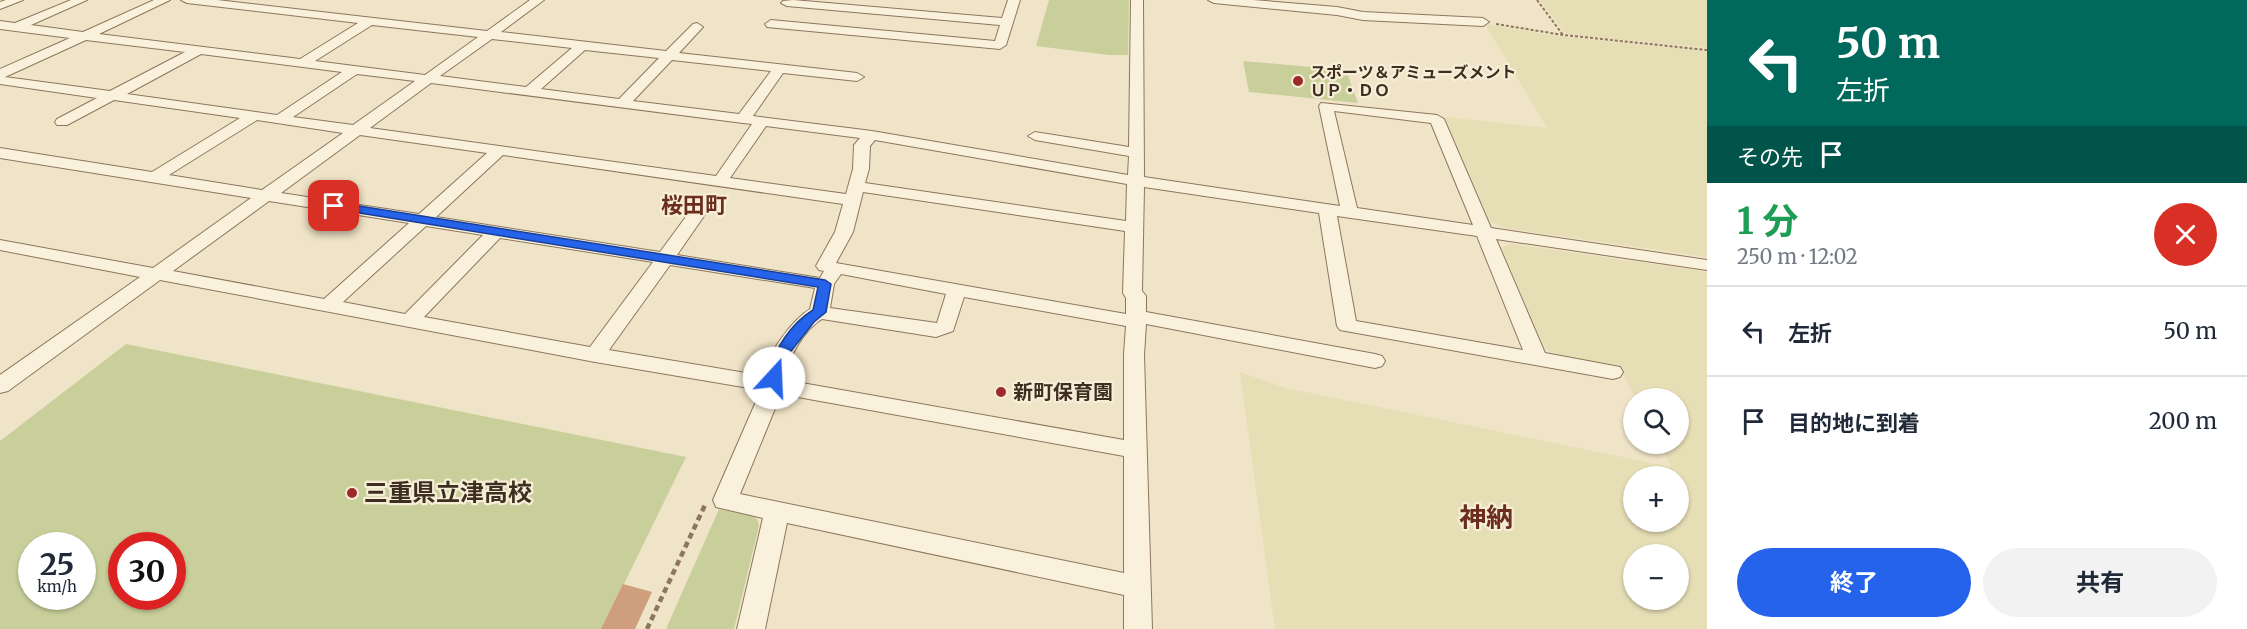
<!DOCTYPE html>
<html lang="ja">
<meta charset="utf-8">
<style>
body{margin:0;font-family:Merriweather,"Noto Sans JP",serif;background:#f2f2f3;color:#1f2937;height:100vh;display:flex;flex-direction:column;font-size:22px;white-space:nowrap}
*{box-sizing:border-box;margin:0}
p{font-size:20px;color:#747a83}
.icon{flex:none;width:33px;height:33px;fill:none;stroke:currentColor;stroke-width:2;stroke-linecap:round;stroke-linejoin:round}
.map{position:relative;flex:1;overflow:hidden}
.side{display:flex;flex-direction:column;background:#fff;width:540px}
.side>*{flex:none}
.banner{background:#00695c;color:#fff;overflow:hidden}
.buttons{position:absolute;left:1623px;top:388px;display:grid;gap:12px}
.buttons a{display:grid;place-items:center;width:66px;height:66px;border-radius:50%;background:#fff;box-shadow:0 2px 4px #0004;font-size:30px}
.speed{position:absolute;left:18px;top:532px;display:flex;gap:12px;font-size:30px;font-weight:700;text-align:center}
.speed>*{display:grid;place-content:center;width:78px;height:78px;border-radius:50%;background:#fff;box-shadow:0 2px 4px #0004;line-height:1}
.speed small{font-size:15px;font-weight:400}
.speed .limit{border:9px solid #d22;background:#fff;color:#111}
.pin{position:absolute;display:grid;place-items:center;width:51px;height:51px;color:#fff;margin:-26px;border-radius:12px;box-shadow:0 3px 9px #0006}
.me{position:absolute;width:66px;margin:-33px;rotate:20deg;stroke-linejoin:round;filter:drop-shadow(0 0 4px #0008)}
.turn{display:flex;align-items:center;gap:21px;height:126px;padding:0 30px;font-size:27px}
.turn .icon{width:78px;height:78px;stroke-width:2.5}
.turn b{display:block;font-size:42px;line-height:51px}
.then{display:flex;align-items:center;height:57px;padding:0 30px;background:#0003;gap:12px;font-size:22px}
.round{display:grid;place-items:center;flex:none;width:63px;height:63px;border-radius:32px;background:#f2f2f3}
.headline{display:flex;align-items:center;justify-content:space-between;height:102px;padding:0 30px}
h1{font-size:36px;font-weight:700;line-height:45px;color:#1e9e55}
.button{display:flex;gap:12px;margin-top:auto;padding:12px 30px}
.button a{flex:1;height:69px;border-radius:36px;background:#2563eb;color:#fff;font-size:24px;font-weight:700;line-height:69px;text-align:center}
.button a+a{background:#f2f2f3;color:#1f2937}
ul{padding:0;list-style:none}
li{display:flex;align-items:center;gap:18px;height:90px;padding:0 30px;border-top:2px solid #e0e1e3}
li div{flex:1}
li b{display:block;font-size:22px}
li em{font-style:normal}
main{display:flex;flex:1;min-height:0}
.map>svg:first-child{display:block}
.farmland{fill:#e6deb5;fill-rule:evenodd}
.green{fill:#c9cf9b;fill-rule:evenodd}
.building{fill:#cf9f7d}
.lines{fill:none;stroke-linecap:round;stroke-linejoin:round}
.minor-casing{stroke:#8d765c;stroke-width:2}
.path-far1{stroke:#8d765c;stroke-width:2;stroke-dasharray:3 2;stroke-linecap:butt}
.path{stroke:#8d765c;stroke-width:4.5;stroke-dasharray:6 4;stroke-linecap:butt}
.minor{fill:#faf1dc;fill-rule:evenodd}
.route{fill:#2563eb;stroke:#184099;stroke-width:1.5}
.poi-dot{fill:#9e2a2b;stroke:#f7eed8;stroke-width:2}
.labels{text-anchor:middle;stroke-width:4.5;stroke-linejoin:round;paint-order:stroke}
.far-poi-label{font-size:16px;font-weight:bold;fill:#3d2e20;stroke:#f7eed8;text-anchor:start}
.poi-label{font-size:20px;font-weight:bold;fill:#3d2e20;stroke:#f7eed8;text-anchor:start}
.quarter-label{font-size:22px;font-weight:bold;fill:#6b2e1e;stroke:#f7eed8}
.near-poi-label{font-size:24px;font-weight:bold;fill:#3d2e20;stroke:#f7eed8;text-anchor:start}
.near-quarter-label{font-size:27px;font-weight:bold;fill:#6b2e1e;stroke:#f7eed8}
</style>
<main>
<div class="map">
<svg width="1707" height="629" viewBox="0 0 1707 629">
<rect width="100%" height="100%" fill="#f0e4c8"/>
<g class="farmland">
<path d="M1540,0H1707V48L1571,35L1564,32Z"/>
<path d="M1485,24L1556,36L1707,51V257L1505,228L1490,221L1445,117L1547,128Z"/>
<path d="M1511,244L1707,272V629H1275L1240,372L1286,388L1671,467L1660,444H1678V399H1636L1618,365L1559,357L1545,348L1501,248ZM1634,477H1678V522H1634ZM1634,555H1678V600H1634Z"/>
</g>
<g class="green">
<path d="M1049,0H1129L1128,55H1109L1036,46Z"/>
<path d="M1243,61L1346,70L1358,103L1249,92Z"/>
<path d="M126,344L686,457L602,629H0V441ZM32,546H82V597H32ZM122,546H172V597H122Z"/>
<path d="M719,509L751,515L757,519L759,526L734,629H666Z"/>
</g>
<path class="building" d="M623,584L652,592L635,629H601Z"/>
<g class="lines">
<defs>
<g id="minor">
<path d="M6,0H23L0,9V2Z"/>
<path d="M71,0H87L31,25L83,32L154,0H170L99,34L300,59L358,23L187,3L181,0H217L487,31L530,0H544L501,32L666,51L693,24L697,23L703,27L679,53L857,73L864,77L857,81L783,73L753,116L872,131L1128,175L1129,156L1035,140L1028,136L1035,132L1129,147L1131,0H1143L1144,177L1340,206L1319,106L1321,103L1437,115L1444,119L1491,228L1707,260V270L1496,239L1545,353L1620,367L1623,372L1620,377L1613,379L1340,330L1337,326L1319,213L1144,187L1142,291L1146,296V312L1375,354L1382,356L1385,361L1382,366L1375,368L1146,324L1144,355L1152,629H1124V595L787,523L765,629H737L763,518L716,507L713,500L761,390L595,362L160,280L8,391L0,393V375L140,277L0,250V240L153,268L251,198L0,158V148L152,172L240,118L114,100L67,125H57L55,122L57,119L97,98L0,84V69L70,38L0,29V21L15,23ZM372,25L478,37L425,75L315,61ZM492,39L572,48L526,87L440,76ZM86,40L185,52L110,91L5,77ZM585,50L659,58L619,99L541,89ZM201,54L342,72L277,115L127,94ZM672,60L771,71L739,114L633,101ZM357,74L415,81L353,125L293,117ZM431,83L743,123L752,124L716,176L370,128ZM1334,111L1431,123L1473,225L1357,208ZM257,120L343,133L262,190L169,175ZM766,126L860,138L854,145L853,169L846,194L730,178ZM360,135L487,153L419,214L281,193ZM875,140L1127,184L1126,221L865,183L869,169L870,146ZM503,155L843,204L835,232L816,266L819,270L824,271L820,278L677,255L713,203L705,198L699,199L660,252L436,217ZM863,192L1125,231L1123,293L1126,298V314L836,263L853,232ZM269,201L409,223L324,299L173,271ZM1337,216L1477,236L1523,350L1356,321ZM426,226L483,235L405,314L343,302ZM500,238L653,262L590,347L424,317ZM670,265L815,288L810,309C792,320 766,355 764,376L609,350ZM841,274L946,294L937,323L830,308L834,284ZM964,297L1126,326L1124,354V440L785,380C786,359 805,329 822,319L936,337L953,331ZM781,394L1124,456V573L740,494Z"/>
<path d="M793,0L1002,18L1008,0H1020L1006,45L1000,49L767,27L765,24L771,20L995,41L1000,25L787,6L781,3L783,1Z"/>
<path d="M1208,0H1253L1337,7L1363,12L1483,18L1489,22L1483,26L1363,20L1337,15L1214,3Z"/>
</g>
</defs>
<use href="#minor" class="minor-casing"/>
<g class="path-far1">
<path d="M1537,0L1563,35"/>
<path d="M1496,24L1563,35L1707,50"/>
</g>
<path class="path" d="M647,629L705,505"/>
<use href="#minor" class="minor"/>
</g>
<path class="route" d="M334,202L825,280L831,284L826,312L814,322L788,355L781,378L774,383L766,378C774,352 789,325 813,310L818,287L329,208V203Z"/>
<g class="poi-dot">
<circle cx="1298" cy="81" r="6"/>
<circle cx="1001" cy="392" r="6"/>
<circle cx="352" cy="493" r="6"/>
</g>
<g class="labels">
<g class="far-poi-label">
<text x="1310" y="78">スポーツ＆アミューズメント<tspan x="1310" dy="18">ＵＰ・ＤＯ</tspan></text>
</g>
<g class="poi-label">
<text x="1013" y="399">新町保育園</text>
</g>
<g class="quarter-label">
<text x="694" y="213">桜田町</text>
</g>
<g class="near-poi-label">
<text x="364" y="501">三重県立津高校</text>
</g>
<g class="near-quarter-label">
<text x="1486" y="527">神納</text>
</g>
</g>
</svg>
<div class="buttons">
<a><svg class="icon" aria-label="search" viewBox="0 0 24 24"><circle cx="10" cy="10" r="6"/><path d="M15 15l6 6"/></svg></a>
<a>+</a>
<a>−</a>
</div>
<div class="speed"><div>25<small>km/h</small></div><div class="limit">30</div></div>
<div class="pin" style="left:334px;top:206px;background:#d93025"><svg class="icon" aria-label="arrive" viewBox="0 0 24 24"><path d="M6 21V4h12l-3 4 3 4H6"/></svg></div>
<svg class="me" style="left:774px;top:378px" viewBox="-20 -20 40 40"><circle r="19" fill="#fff"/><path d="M0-13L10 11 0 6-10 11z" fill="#2563eb"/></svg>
</div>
<section class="side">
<div class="banner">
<div class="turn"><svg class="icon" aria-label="left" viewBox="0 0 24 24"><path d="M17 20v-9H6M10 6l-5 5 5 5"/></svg><div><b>50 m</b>左折</div></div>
<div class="then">その先<svg class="icon" aria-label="arrive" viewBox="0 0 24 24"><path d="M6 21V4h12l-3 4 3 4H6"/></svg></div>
</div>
<div class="headline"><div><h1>1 分</h1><p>250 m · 12:02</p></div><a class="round" style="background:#d93025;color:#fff"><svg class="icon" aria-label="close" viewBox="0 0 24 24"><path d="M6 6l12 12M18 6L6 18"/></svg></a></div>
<ul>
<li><svg class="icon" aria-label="left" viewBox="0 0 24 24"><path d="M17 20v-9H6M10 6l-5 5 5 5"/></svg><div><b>左折</b></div><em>50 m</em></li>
<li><svg class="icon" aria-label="arrive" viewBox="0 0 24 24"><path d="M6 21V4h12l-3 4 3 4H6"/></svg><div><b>目的地に到着</b></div><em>200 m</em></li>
</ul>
<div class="button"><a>終了</a><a>共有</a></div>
</section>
</main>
